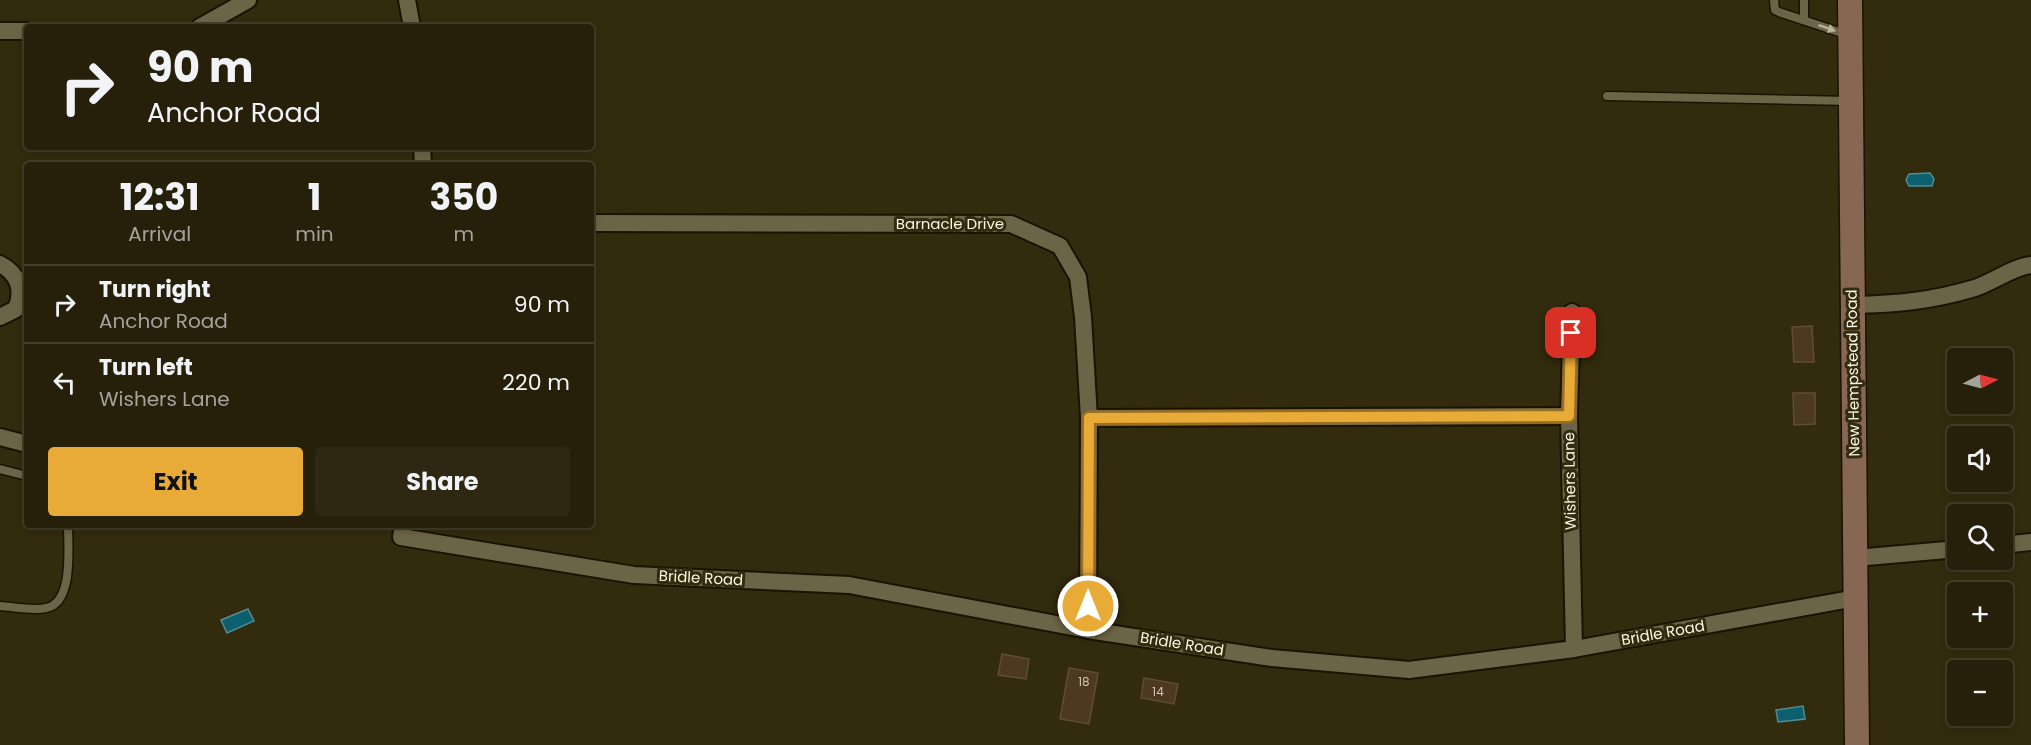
<!DOCTYPE html>
<meta charset="utf-8">
<style>
body{margin:0;font-family:Poppins,sans-serif;background:#2e2813;color:#f1f3f6;height:100vh;display:flex;flex-direction:column;font-size:22px;white-space:nowrap}
*{box-sizing:border-box;margin:0}
p{font-size:20px;color:#a4a39c}
.icon{flex:none;width:33px;height:33px;fill:none;stroke:currentColor;stroke-width:2;stroke-linecap:round;stroke-linejoin:round}
.map{position:relative;flex:1;overflow:hidden}
.side{position:absolute;left:24px;top:162px;width:570px;height:366px;display:flex;flex-direction:column;background:#26200a;border-radius:6px;box-shadow:0 3px 9px #0003,0 0 0 2px #423e2b}
.side>*{flex:none}
.hud{position:absolute;left:24px;top:24px;width:570px;height:126px;border-radius:6px;box-shadow:0 3px 9px #0003,0 0 0 2px #423e2b;background:#26200a;color:#f1f3f6;overflow:hidden}
.needle{width:39px;rotate:84deg}
.tools{position:absolute;left:1947px;top:348px;display:grid;gap:12px}
.tools a{display:grid;place-items:center;width:66px;height:66px;border-radius:6px;background:#26200a;box-shadow:0 3px 9px #0003,0 0 0 2px #423e2b;font-size:30px}
.pin{position:absolute;display:grid;place-items:center;width:51px;height:51px;color:#fff;margin:-26px;border-radius:12px;box-shadow:0 3px 9px #0006}
.me{position:absolute;width:66px;margin:-33px;rotate:0deg;stroke-linejoin:round;filter:drop-shadow(0 0 4px #0008)}
.turn{display:flex;align-items:center;gap:21px;height:126px;padding:0 24px;font-size:27px}
.turn .icon{width:78px;height:78px;stroke-width:2.5}
.turn b{display:block;font-size:42px;line-height:51px}
.eta{display:flex;justify-content:space-evenly;align-items:center;height:102px;text-align:center}
.eta b{font-size:36px;font-weight:700;line-height:42px}
.button{display:flex;gap:12px;margin-top:auto;padding:12px 24px}
.button a{flex:1;height:69px;border-radius:6px;background:#e9ab38;color:#111;font-size:24px;font-weight:700;line-height:69px;text-align:center}
.button a+a{background:#2e2813;color:#f1f3f6}
ul{padding:0;list-style:none}
li{display:flex;align-items:center;gap:18px;height:78px;padding:0 24px;border-top:2px solid #423e2b}
li div{flex:1}
li b{display:block;font-size:22px}
li em{font-style:normal}
.map>svg:first-child{display:block}
.water{fill:#0c5f6e;stroke:#538c91;stroke-width:1.5}
.building{fill:#4d3921;stroke:#614c34;stroke-width:1.5}
.lines{fill:none;stroke-linecap:round;stroke-linejoin:round}
.lane-casing{stroke:#1a1300;stroke-width:11}
.street-casing{stroke:#1a1300;stroke-width:20}
.secondary-casing{stroke:#1a1300;stroke-width:27}
.lane{stroke:#6c6446;stroke-width:8}
.street{stroke:#6c6446;stroke-width:16}
.secondary{stroke:#866753;stroke-width:24}
.oneway{fill:#bab39c}
.route-casing{stroke:#976f24;stroke-width:15}
.route{stroke:#e9ab38;stroke-width:10}
.labels{text-anchor:middle;stroke-width:6;stroke-linejoin:round;paint-order:stroke}
.number-label{font-size:12px;fill:#cec5b2}
.street-label{font-size:15px;fill:#f9f4e3;stroke:#332b0e}
</style>
<div class="map">
<svg width="2031" height="745" viewBox="0 0 2031 745">
<rect width="100%" height="100%" fill="#332b0e"/>
<g class="water">
<path d="M1930,173L1934,179L1932,186H1909L1906,180L1909,174Z"/>
<path d="M248,609L254,621L227,633L221,620Z"/>
<path d="M1803,706L1805,719L1778,722L1776,710Z"/>
</g>
<g class="building">
<path d="M1812,326L1814,362H1794L1792,327Z"/>
<path d="M1793,393H1815V424L1794,425Z"/>
<path d="M1002,654L1029,659L1026,679L998,675Z"/>
<path d="M1069,668L1098,673L1089,724L1060,719Z"/>
<path d="M1144,678L1178,684L1174,704L1141,698Z"/>
</g>
<g class="lines">
<defs>
<g id="lane">
<path d="M1774,0L1775,10L1779,12L1848,35"/>
<path d="M1804,0V20"/>
<path d="M1607,96L1850,101"/>
<path d="M0,469L27,476"/>
<path d="M0,606C14,607 33,611 46,608C74,603 68,547 68,525"/>
</g>
<g id="street">
<path d="M407,0L412,27"/>
<path d="M200,27L248,0"/>
<path d="M0,31H27"/>
<path d="M422,147L423,165"/>
<path d="M591,223L1011,224L1060,246L1078,277L1083,317L1089,418L1088,630"/>
<path d="M0,264C19,274 24,290 16,309L0,317"/>
<path d="M1852,305C1898,304 1931,301 1975,288C1993,282 2013,267 2031,265"/>
<path d="M1572,312L1569,416L1574,649"/>
<path d="M1089,418L1569,416"/>
<path d="M0,437L27,444"/>
<path d="M403,525L401,537L634,575L849,585L1088,630L1272,658L1409,670L1574,649L1856,598"/>
<path d="M2002,545L2031,542"/>
<path d="M1855,558L1958,549"/>
</g>
<path id="secondary" d="M1850,0L1857,745"/>
</defs>
<use href="#lane" class="lane-casing"/>
<use href="#street" class="street-casing"/>
<use href="#secondary" class="secondary-casing"/>
<use href="#lane" class="lane"/>
<use href="#street" class="street"/>
<use href="#secondary" class="secondary"/>
</g>
<defs><path id="oneway-solid" d="M-6-.8H1V-3.2L6.5 0L1 3.2V.8H-6Z" transform="scale(1.5)"/></defs>
<use class="oneway" href="#oneway-solid" transform="translate(1827 28) rotate(19)"/>
<g class="lines">
<defs>
<path id="route" d="M1088,606L1089,418L1569,416L1571,333"/>
</defs>
<use href="#route" class="route-casing"/>
<use href="#route" class="route"/>
</g>
<g class="labels">
<g class="number-label">
<text x="1084" y="686">18</text>
<text x="1158" y="696">14</text>
</g>
<g class="street-label">
<text x="950" y="229">Barnacle Drive</text>
<text transform="translate(1853 373) rotate(-91)" y="5">New Hempstead Road</text>
<text transform="translate(1570 481) rotate(-91)" y="5">Wishers Lane</text>
<text transform="translate(701 578) rotate(3)" y="5">Bridle Road</text>
<text transform="translate(1663 633) rotate(-10)" y="5">Bridle Road</text>
<text transform="translate(1182 644) rotate(9)" y="5">Bridle Road</text>
</g>
</g>
</svg>
<div class="tools">
<a><svg class="needle" viewBox="-14 -14 28 28"><path d="M0-13l5 13h-10z" fill="#e53935"/><path d="M0 13l5-13h-10z" fill="#a4a39c"/></svg></a>
<a><svg class="icon" aria-label="sound" viewBox="0 0 24 24"><path d="M4 9h4l5-4v14l-5-4H4zM17 9q2 3 0 6"/></svg></a>
<a><svg class="icon" aria-label="search" viewBox="0 0 24 24"><circle cx="10" cy="10" r="6"/><path d="M15 15l6 6"/></svg></a>
<a>+</a>
<a>−</a>
</div>
<div class="pin" style="left:1571px;top:333px;background:#d93025"><svg class="icon" aria-label="arrive" viewBox="0 0 24 24"><path d="M6 21V4h12l-3 4 3 4H6"/></svg></div>
<svg class="me" style="left:1088px;top:606px" viewBox="-20 -20 40 40"><circle r="17" fill="#e9ab38" stroke="#fff" stroke-width="3"/><path d="M0-11L8 9 0 5-8 9z" fill="#fff"/></svg>
<div class="hud">
<div class="turn"><svg class="icon" aria-label="right" viewBox="0 0 24 24"><path d="M7 20v-9h11M14 6l5 5-5 5"/></svg><div><b>90 m</b>Anchor Road</div></div>
</div>
<section class="side">
<div class="eta">
<div><b>12:31</b><p>Arrival</p></div>
<div><b>1</b><p>min</p></div>
<div><b>350</b><p>m</p></div>
</div>
<ul>
<li><svg class="icon" aria-label="right" viewBox="0 0 24 24"><path d="M7 20v-9h11M14 6l5 5-5 5"/></svg><div><b>Turn right</b><p>Anchor Road</p></div><em>90 m</em></li>
<li><svg class="icon" aria-label="left" viewBox="0 0 24 24"><path d="M17 20v-9H6M10 6l-5 5 5 5"/></svg><div><b>Turn left</b><p>Wishers Lane</p></div><em>220 m</em></li>
</ul>
<div class="button"><a>Exit</a><a>Share</a></div>
</section>
</div>
